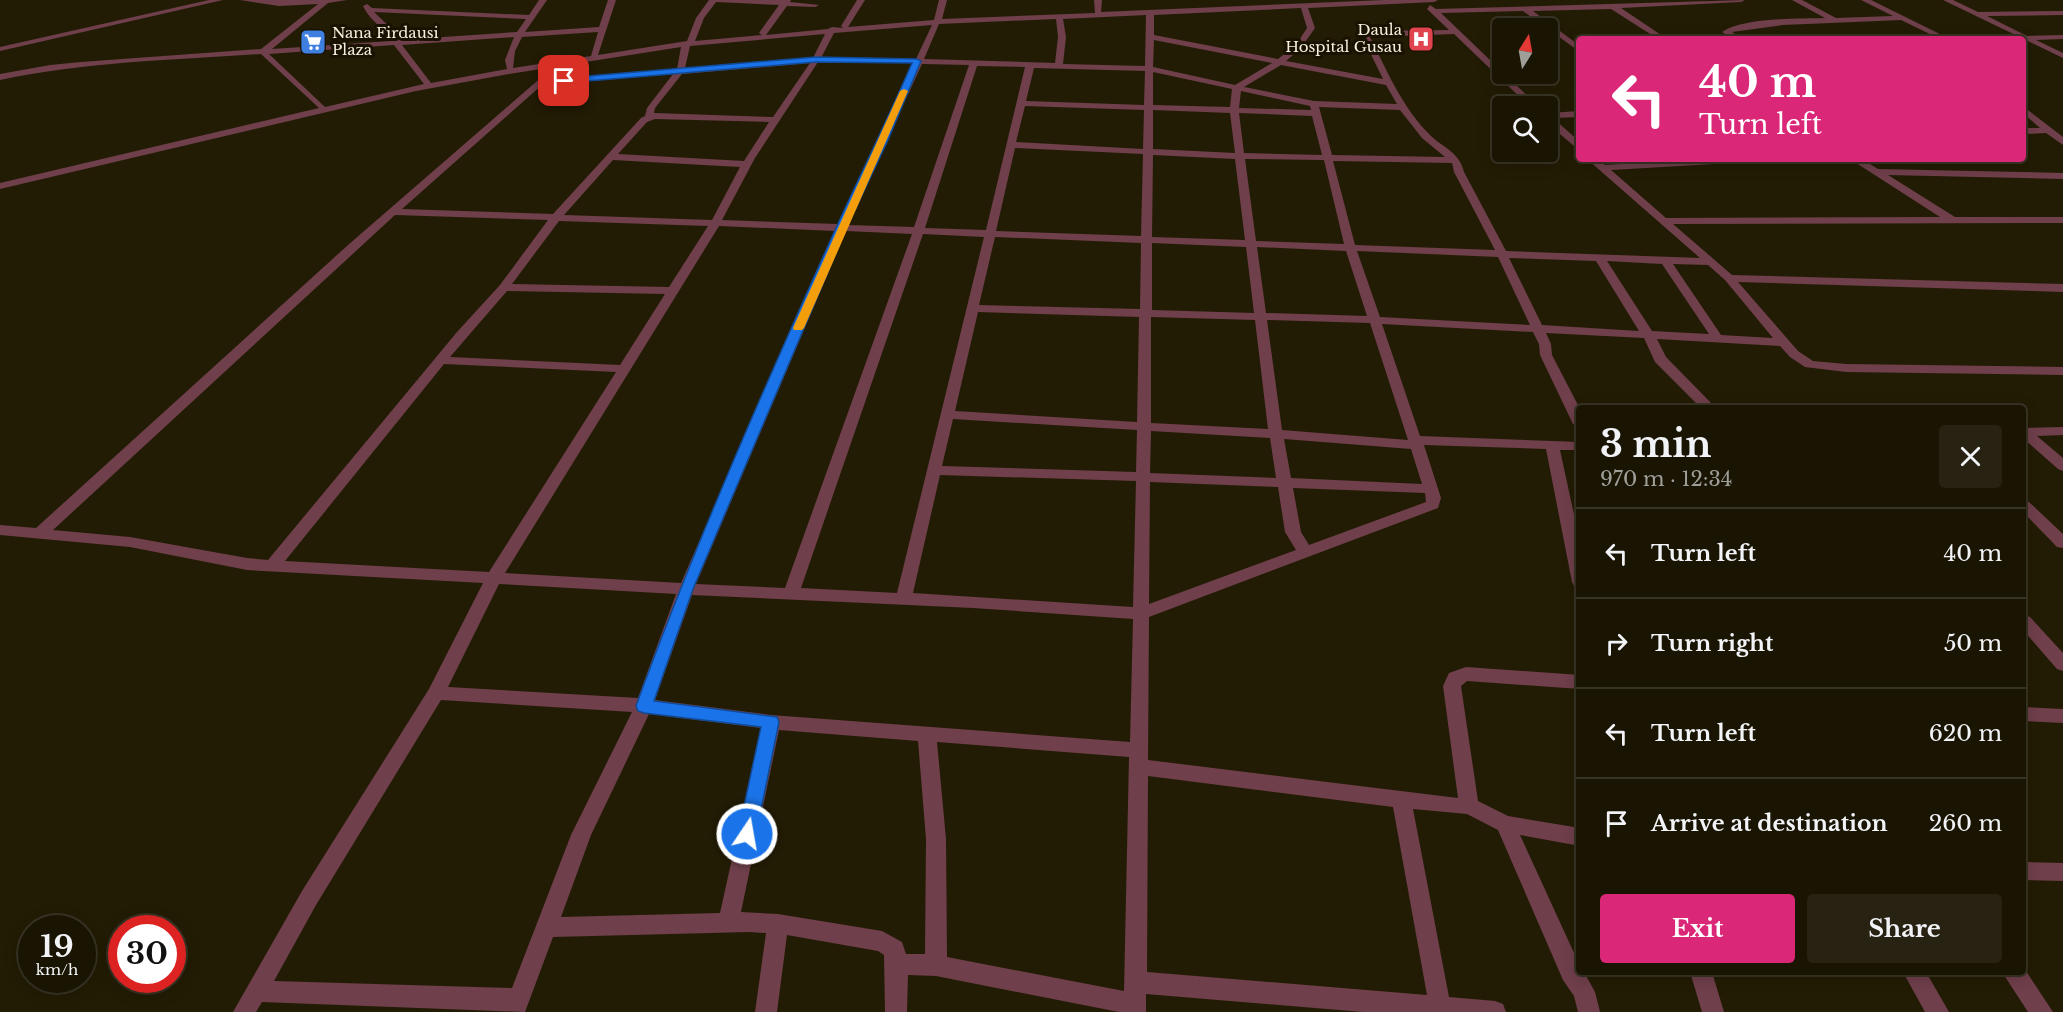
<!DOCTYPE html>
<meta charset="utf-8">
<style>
body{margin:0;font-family:"Libre Baskerville",serif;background:#272212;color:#f1f3f6;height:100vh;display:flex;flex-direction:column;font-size:22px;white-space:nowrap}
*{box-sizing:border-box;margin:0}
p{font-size:20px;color:#9f9f9a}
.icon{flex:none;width:33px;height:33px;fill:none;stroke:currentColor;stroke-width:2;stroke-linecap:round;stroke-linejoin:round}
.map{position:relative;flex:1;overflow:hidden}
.details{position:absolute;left:1576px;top:405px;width:450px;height:570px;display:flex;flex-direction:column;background:#1a1503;border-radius:6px;box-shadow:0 3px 15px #0003,0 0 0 2px #383425}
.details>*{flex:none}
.top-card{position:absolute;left:1576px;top:36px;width:450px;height:126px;border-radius:6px;box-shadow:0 3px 15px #0003,0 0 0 2px #383425;background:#db2777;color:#fff;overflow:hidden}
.needle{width:39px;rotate:11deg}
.controls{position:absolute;left:1492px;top:18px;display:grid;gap:12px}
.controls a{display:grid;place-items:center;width:66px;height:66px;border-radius:6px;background:#1a1503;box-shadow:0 3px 15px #0003,0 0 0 2px #383425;font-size:30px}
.speed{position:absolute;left:18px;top:915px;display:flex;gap:12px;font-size:30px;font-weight:700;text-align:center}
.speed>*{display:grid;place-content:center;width:78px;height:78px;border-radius:50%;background:#1a1503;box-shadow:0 3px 15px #0003,0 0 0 2px #383425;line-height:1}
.speed small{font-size:15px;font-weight:400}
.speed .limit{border:9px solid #d22;background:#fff;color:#111}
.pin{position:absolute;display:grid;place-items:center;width:51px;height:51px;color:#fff;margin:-26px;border-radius:12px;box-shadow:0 3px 9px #0006}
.me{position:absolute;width:66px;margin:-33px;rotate:12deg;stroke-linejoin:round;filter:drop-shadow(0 0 4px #0008)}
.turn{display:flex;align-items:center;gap:21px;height:126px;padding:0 24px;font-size:27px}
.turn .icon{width:78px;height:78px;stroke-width:2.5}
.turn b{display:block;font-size:42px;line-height:51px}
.round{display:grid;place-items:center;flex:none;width:63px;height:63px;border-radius:6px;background:#272212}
.head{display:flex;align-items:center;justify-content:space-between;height:102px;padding:0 24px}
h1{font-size:36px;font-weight:800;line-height:45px}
.button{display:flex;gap:12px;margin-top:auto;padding:12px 24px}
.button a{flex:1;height:69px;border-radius:6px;background:#db2777;color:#fff;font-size:24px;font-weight:800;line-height:69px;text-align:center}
.button a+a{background:#272212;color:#f1f3f6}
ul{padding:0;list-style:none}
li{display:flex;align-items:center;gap:18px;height:90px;padding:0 24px;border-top:2px solid #383425}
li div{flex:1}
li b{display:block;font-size:22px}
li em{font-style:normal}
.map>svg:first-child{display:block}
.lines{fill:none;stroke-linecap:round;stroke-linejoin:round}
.minor{fill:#6f3f4b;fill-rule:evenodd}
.route{fill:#1a73e8;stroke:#114b97;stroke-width:1.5}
.slow{fill:#f59e0b}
.labels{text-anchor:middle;stroke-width:6;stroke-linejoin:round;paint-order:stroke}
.far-poi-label{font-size:15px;fill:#f4efe0;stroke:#1a1200;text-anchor:end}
</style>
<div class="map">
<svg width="2063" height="1012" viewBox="0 0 2063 1012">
<rect width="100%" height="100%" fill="#231c04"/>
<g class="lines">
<g class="minor">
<path d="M209,0H223L0,51V47Z"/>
<path d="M240,0H347L328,3L272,49L391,41C385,27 371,23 363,6L367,4L372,8L529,15L539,0H547L525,32L599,27L608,0H616L598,55L687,41L696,18L709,0H791L790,2L819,5L815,7L787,6L766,35L828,29L832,27L843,28L841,26L857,0H865L848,27L934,20L939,0H947L942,19L1095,13L1094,0H1102L1101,12L1384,0H1438L1434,2L1308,8L1315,28L1301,48L1286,61L1383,79L1362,36L1374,31L1449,30L1427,9L1430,5L1436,9L1745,0L1741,2L1621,8L1667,39H1658L1611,9L1533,11L1580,46V52L1523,11L1441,13L1538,106H1529L1454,34L1370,37C1387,71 1403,109 1431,136C1445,149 1459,152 1464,172L1506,251L1700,258L1587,159H1598L1605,165L1700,159H1753L1748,162L1611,170L1666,218L1940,217L1850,159H1862L1878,169L2063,173V179L1888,175L1955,217H2063V223L1673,224L1732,275L2063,284V292L1738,282L1798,351L1813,361L1846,364L2063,367V375L1846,372L1805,367L1790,357L1780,346L1657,339L1666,357L1716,408H1701L1655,362L1644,338L1546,333L1551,344L1552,355L1580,409V428L1573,424L1540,355L1539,344L1533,332L1382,324L1420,436L1580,442V450H1560L1580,542V588L1574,586L1572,582L1546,449L1424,445L1441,498L1438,508L1149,617L1148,760L1458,798L1443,686L1449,673L1466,667L1580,675V689L1467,681L1461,686L1478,801L1508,816L1580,828V846L1520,835L1580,966V972H1584L1595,992L1600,1012H1578L1574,996L1563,980L1498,830L1467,814L1413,809L1449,997L1495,1001L1503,1004L1506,1012H1363L1146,994V1012H1119L936,976L908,975L907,1012H885L884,955L878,951L787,935L777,1012H755L766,933L749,932L553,937L525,1012L262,1002L256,1012H233L302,891L429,689L483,583L247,570L130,547L0,535V525L36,528L348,245L544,75H550L549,80L677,69L681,47L509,74L416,91L0,189V183L319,108L261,54C173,60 86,62 0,80V74L50,65L81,62L261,49L318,4L279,6ZM716,2L779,5L759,33L762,35L695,41L704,18ZM1301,8L1307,28L1296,45L1278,59L1154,35V15ZM374,12L526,19L517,32L399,40L395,32ZM1146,15L1145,66L1063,64L1066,37L1063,19ZM1056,19L1058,37L1055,63L924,59L939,24ZM932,25L916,59L821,58L834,33ZM598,32L591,56L513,68L515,51L522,37ZM825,34L813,58L685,68L690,46ZM514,37L505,60L507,69L431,83L402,45ZM1154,40L1272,63L1235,85L1153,67ZM394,45L424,84L325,107L269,54ZM818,62L913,63L838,224L722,220L755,158ZM810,63L773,117L654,113L655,108L682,74ZM922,64L969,65L914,227L848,225ZM1281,65L1386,85L1397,104L1314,101L1244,87ZM977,66L1025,67L986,230L925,228ZM1034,68L1145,71L1144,105L1026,101ZM1153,72L1232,89L1230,107L1153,105ZM673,74L647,108L645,116L641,118L553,214L402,209L542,85ZM1241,91L1310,106L1311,110L1239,108ZM1025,106L1144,110L1143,149L1016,142ZM1319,107L1400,110L1422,138L1445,157L1332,155ZM1153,110L1230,113L1235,153L1153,149ZM1239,113L1312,116L1322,155L1244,153ZM655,119L769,122L744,161L618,154L647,122ZM1015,148L1143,154L1141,236L996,231ZM1153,155L1235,159L1245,240L1152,237ZM1245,159L1324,160L1344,244L1256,241ZM613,160L740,167L712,220L564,215ZM1333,161L1452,163L1454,172L1495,250L1355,245ZM395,215L548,220L500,285L457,332L268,560L247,558L130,537L53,530ZM559,221L708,226L669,287L512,284ZM719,226L835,231L681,583L505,573ZM846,231L912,234L785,588L696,584ZM923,234L984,237L897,593L801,588ZM995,237L1141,243L1140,309L979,305ZM1152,243L1246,247L1254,313L1152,310ZM1257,247L1346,251L1367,316L1266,313ZM1357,251L1498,257L1530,325L1380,317ZM1509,258L1596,261L1639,331L1542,325ZM1607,261L1662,264L1709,334L1652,331ZM1673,264L1708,265L1725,280L1773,338L1721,335ZM507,291L665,294L620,365L450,357ZM978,312L1139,317L1137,422L955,411ZM1151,317L1255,320L1268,429L1151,423ZM1267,320L1370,323L1408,440L1282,430ZM444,364L616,372L489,572L285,561ZM953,419L1137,430L1136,472L942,466ZM1151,431L1270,438L1276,478L1150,473ZM1284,439L1411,449L1422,484L1291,478ZM940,475L1136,481L1133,607L913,593ZM1150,482L1278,487L1285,532L1296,550L1149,604ZM1293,488L1425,493L1426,502L1309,545L1301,532ZM499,584L676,594L638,698L448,687ZM692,595L973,608L1133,619L1130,742L771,715L655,700ZM441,700L632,712L571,835L512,988L274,981L316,905ZM649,714L761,728L720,913L561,917L591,835ZM779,730L918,741L926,839L925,954H906L902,942L882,931L778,914L741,912ZM937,742L1129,757L1124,991L947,957L946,839ZM1148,776L1393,807L1427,995L1147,972Z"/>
<path d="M1792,0H1802L1836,18L1893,16L1861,0H1871L1950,39H1940L1901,20L1783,25L1732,32L1742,39H1732L1722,32C1744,17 1798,19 1825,18Z"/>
<path d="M1943,0H1953L1978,12L2063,11V15L1987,16L2027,36L2063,35V39L2036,40L2063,53V58Z"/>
<path d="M2024,107L2063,137V145L2046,133L2024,134V128H2040L2024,114Z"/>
<path d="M1580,111V117L1553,118L1580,142V151L1548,124V113Z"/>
<path d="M2063,427V435L2037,436L2063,458V471L2058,469L2024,439V428Z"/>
<path d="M2024,500L2029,502L2063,534V548L2057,547L2024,513Z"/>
<path d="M2024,615L2030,617L2063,653V671L2057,669L2024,631Z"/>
<path d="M2024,707L2063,709V723L2024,721Z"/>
<path d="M2024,862L2063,863V881L2024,880Z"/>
<path d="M2024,968L2053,1012H2028L2002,972H2024Z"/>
<path d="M1690,972H1712L1724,1012H1702Z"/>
<path d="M1903,972H1926L1949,1012H1925Z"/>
</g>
</g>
<path class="route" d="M816,57L917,59L921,61L888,140L847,227L693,589L654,701L777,717L779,722L756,834L753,840L747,842L741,840L738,834L761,727L644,713L638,711L636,706C695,544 765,386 836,228C861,173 888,119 912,63L816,62L564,83L560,81L564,78Z"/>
<path class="slow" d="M904,89L908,91L804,328L802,330H794L793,328L900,91Z"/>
<defs>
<symbol id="hospital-square" viewBox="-11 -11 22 22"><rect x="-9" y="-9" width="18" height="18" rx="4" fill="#e0444e" stroke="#1a1200"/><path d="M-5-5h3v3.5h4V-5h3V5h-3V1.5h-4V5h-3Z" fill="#fff"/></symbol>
<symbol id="supermarket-square" viewBox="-11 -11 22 22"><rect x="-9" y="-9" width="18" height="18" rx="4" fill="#3f7fe0" stroke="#1a1200"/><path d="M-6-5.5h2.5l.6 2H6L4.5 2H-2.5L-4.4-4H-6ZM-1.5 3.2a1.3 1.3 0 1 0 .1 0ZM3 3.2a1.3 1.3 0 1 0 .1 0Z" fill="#fff"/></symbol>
</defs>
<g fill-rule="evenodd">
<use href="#hospital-square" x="1406" y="24" width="30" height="30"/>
<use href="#supermarket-square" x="298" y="27" width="30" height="30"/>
</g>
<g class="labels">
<g class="far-poi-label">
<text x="1402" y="35">Daula<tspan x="1402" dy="17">Hospital Gusau</tspan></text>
<text x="332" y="38" text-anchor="start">Nana Firdausi<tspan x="332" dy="17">Plaza</tspan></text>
</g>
</g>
</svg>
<div class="controls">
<a><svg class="needle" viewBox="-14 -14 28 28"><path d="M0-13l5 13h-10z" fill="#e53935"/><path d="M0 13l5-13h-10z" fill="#9f9f9a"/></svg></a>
<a><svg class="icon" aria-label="search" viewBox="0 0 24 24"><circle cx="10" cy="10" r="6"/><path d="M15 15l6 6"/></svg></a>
</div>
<div class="speed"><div>19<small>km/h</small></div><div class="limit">30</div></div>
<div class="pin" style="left:564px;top:81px;background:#d93025"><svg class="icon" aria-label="arrive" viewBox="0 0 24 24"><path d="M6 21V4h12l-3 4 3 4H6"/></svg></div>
<svg class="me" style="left:747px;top:834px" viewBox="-20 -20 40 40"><circle r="17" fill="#1a73e8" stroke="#fff" stroke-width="3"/><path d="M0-11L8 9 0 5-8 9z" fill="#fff"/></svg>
<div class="top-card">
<div class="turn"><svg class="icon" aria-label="left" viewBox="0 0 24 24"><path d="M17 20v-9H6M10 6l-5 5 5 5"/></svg><div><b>40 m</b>Turn left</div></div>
</div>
<section class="details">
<div class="head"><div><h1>3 min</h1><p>970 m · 12:34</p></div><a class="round"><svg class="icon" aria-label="close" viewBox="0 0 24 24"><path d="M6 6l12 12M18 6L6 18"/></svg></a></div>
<ul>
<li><svg class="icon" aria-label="left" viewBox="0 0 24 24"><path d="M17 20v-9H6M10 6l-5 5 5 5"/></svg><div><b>Turn left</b></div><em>40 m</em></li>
<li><svg class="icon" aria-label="right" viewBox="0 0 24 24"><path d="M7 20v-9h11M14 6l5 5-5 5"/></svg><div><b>Turn right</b></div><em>50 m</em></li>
<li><svg class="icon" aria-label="left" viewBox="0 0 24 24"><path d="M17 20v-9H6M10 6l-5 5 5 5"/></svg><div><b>Turn left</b></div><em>620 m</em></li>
<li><svg class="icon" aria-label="arrive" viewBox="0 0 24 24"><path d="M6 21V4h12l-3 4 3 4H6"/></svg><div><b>Arrive at destination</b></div><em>260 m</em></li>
</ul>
<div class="button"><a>Exit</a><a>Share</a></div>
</section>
</div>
